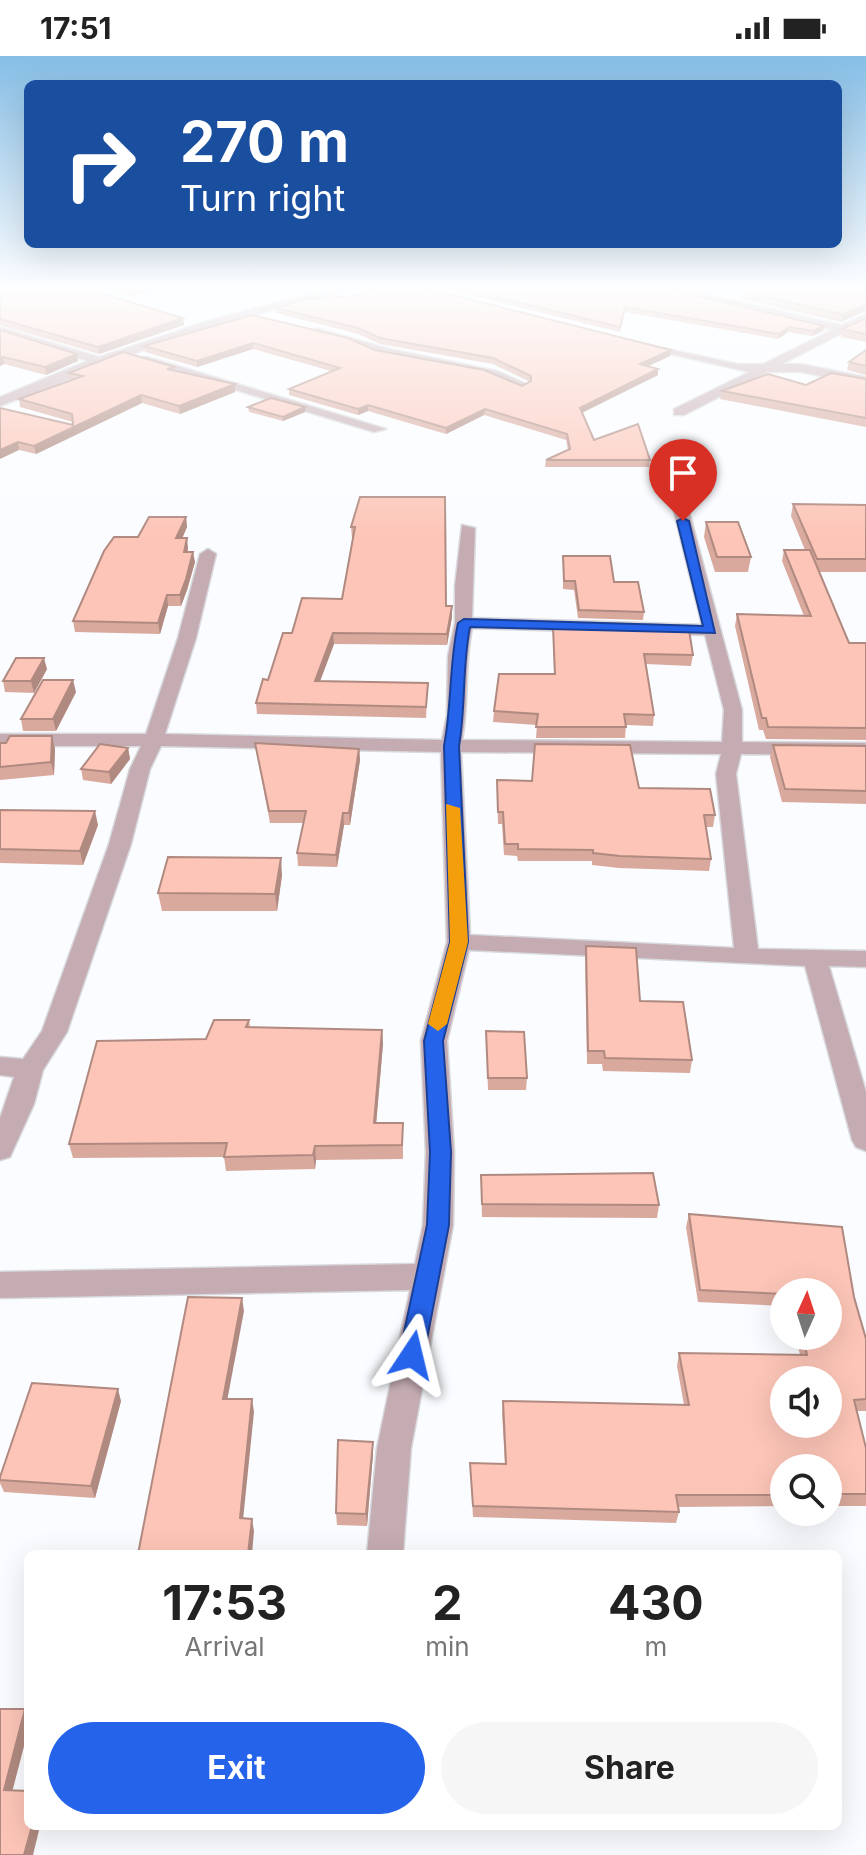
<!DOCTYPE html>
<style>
body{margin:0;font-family:Inter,sans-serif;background:#f6f6f6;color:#222;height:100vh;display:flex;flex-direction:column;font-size:30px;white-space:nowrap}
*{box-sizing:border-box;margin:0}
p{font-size:26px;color:#767676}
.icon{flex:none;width:44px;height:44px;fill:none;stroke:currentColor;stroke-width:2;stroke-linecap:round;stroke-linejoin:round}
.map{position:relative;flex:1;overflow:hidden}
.drawer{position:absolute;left:24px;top:1494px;width:818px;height:280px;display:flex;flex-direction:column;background:#fff;border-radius:12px;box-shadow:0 8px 32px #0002}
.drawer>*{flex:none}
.guide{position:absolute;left:24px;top:24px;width:818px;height:168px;border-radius:12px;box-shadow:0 8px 32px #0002;background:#1a4fa0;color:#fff;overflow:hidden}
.needle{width:52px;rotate:3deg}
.controls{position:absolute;left:770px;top:1222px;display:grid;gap:16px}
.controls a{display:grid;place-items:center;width:72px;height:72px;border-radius:50%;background:#fff;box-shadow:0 8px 32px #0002;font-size:40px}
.pin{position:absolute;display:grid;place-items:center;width:68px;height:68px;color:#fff;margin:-82px -34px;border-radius:50% 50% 50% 0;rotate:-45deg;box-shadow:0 0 8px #0007}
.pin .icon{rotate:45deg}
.me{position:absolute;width:88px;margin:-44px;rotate:10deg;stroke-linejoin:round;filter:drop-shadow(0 0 6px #0008)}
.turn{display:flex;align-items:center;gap:28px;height:168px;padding:0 24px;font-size:36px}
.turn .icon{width:104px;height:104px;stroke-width:2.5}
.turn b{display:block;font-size:56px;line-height:68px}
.eta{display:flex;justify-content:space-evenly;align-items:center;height:136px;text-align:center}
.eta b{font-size:48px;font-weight:700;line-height:56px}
.primary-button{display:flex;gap:16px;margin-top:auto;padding:16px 24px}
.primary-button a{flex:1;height:92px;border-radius:48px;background:#2563eb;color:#fff;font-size:32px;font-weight:700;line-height:92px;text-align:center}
.primary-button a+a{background:#f6f6f6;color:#222}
.status{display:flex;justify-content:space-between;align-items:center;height:56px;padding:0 40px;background:#fff;direction:ltr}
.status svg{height:22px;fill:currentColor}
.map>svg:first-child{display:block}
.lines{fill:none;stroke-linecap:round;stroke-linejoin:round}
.minor-casing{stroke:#d7d9dc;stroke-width:3}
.minor{fill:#c5acb2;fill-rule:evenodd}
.wall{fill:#d9a99d}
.shaded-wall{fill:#b08a80}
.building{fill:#fcc5b7;stroke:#b08a80;stroke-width:2;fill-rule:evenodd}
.route{fill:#2563eb;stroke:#184099;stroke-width:2}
.slow{fill:#f59e0b}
</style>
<div class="status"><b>17:51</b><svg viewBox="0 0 49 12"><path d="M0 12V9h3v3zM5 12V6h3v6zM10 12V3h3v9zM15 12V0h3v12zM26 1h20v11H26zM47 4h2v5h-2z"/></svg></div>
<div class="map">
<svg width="866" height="1799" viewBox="0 0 866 1799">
<rect width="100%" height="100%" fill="#fafcff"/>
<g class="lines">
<defs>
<g id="minor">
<path d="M338,230H357L177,281L0,350V341L87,305L0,278V271L99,301L214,263Z"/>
<path d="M654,230H673L841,269L866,258V265L782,308H801L866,321V329L801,316H768L684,359H674V353L749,316L635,290V286L738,308H763L832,274Z"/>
<path d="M316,272L390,293L497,315L529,329L523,333C453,312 382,296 312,277Z"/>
<path d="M140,301H148L386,373L374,376L140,305Z"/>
<path d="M670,407L677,411L742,654V686L866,687V699L741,698L736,718L758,893L866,895V911L829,910L866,1036V1095L856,1091L852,1084L805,910L469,894L447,985L454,1096L453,1169L411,1392L403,1498H367L377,1392L410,1234L0,1242V1216L415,1208L423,1169L426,1096L421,985L447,886L441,696L161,690L150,713L131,788L67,976L43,1014L34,1048L10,1101L0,1104V1062L14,1021L0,1019V1001L23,1003L42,975L109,788L130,713L141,690H0V678H146L178,582L200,498L208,493L216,498L196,582L165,678L442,684L447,659L448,600L455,567V530L462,469L475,472L472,562L702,569L663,411ZM472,572L705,579L724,654L722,686L462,684C469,647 464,610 472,572ZM461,696L721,698L716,718L734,892L470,879Z"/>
</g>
</defs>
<use href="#minor" class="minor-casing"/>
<use href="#minor" class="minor"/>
</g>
<g class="wall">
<path d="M0,230L183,262L184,269L99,298L0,269Z"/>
<path d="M95,230H169L131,240Z"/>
<path d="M432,230H657L824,270L823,275L812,280L788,276L778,283L625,256L620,276Z"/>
<path d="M866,230L841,266L742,243L743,236Z"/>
<path d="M346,242L670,300L648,310L658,313V319L582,357L594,384L650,404L649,411H545L546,404L568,394L566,384L484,359L446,378L368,355L358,359L289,339V333L331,315L253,293L197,311L145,296L144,290L252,259L375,294L522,330L530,326L493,308L380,288L358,278L276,257V252L319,243Z"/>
<path d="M866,262V286L841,281L842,273Z"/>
<path d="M0,274L78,305L46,319L4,308L0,310Z"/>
<path d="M866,294V319L847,314L849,306Z"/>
<path d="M176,315L235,328V336L180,358L142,347L36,398L19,394L0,352L73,369V366L20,351L19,343L70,325L69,317Z"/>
<path d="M866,323V371L720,343L722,335L806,329Z"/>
<path d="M248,351H305V356L283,365L249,356Z"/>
<path d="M360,441L446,550L452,561L447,589L334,588L320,625L428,627L426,662L257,658L256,647L292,577L342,543L354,482H352L351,471Z"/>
<path d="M793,448L866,449V516H819L849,587H866V684L766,683L763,674H759L735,570L737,558L804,560L782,505L784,494H805L791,460Z"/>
<path d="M186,461L187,471L182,482L188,492V496L195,506L187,534L181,550H168L160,578L75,576L73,565L138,481Z"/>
<path d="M706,466L751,501L748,516H715L704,481Z"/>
<path d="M563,500L644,556L643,564L578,562L574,534L563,533Z"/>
<path d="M582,568L693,599L691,610L646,608L654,659L653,670L626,669L625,682H536L537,669L493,666L494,655L554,618L553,571L581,572Z"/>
<path d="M47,613L34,637L5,636L3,625Z"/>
<path d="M76,636L56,675H23L21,663Z"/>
<path d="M52,680L55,693L54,719L0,724V687Z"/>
<path d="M255,687L359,693L360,704L350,769H344L337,811L298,810L297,797L304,767H270Z"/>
<path d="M773,689L866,690V748L782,746L770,701Z"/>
<path d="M128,692L130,703L111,728L83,724L81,713Z"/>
<path d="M497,724L639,732L715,759L713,771H706L711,803L709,815L619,812L592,809V805H518L517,800L504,799L502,768H498Z"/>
<path d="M0,754L98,769L83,809L0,807Z"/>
<path d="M282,819L277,855H162L158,837Z"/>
<path d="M586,890L640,945L692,1004L690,1017L603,1015L602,1008H587L585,902Z"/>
<path d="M249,964L250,971L382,974L383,988L376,1067H403V1103L316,1104L315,1113L226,1115L224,1101L73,1102L69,1088L206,983Z"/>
<path d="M486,975L527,1022L526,1034H488Z"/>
<path d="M481,1119L659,1149L657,1162L482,1161Z"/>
<path d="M689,1158L854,1241L866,1283V1355H857L866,1392V1450H828V1412H784V1450L678,1451L679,1456L676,1467L473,1461L470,1407L505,1408L502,1357L503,1345L684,1349L677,1310L679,1297L800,1299L796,1280H828V1236H784V1250L698,1246L686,1171Z"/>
<path d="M121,1345L95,1442L4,1436L0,1427V1421Z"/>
<path d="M373,1398L367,1470L337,1469L336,1457Z"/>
</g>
<g class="shaded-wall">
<path d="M143,230H169L131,240L130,234Z"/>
<path d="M866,249V255L841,266L842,258Z"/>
<path d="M183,262L184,269L99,298L98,291Z"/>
<path d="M824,270L823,275L812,280L813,275Z"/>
<path d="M789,271L788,276L778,283L779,278Z"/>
<path d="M253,287V293L197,311V305Z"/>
<path d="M671,294L670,300L640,314V308Z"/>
<path d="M77,298L78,305L46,319L45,311Z"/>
<path d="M3,301L4,308L0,310V302Z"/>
<path d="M658,313V319L579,358L580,352Z"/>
<path d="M235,328V336L180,358L179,350Z"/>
<path d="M141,339L142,347L36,398L34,390Z"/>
<path d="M368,349V355L358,359V353Z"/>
<path d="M305,351V356L283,365V361Z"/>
<path d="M485,353L484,359L446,378V372Z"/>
<path d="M18,386L19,394L0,403V394Z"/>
<path d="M186,461L187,471L178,492L176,482Z"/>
<path d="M187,482L188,492L185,506L184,496Z"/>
<path d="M193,496L195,506L187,534L181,550L180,539Z"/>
<path d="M167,539L168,550L160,578L158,567Z"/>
<path d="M452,550V561L447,589V578Z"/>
<path d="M333,577L334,588L316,636L315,625Z"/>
<path d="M44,602L47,613L34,637L31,625Z"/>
<path d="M73,624L76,636L56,675L53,663Z"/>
<path d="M52,680L55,693L54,719L51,706Z"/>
<path d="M128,692L130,703L111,728L109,716Z"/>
<path d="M359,693L360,704L350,769L349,757Z"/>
<path d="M95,755L98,769L83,809L80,795Z"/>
<path d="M343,757L344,769L337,811L336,799Z"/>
<path d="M281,802L282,819L277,855L275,838Z"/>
<path d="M382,974L383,988L375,1081L374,1067Z"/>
<path d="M315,1090L316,1104L315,1113L313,1099Z"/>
<path d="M242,1242L244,1255L225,1356L223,1343Z"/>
<path d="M118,1333L121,1345L95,1442L91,1430Z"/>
<path d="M252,1343L254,1356L242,1474L240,1462Z"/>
<path d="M373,1386V1398L367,1470L366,1458Z"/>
<path d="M252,1463L254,1475L252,1498H248Z"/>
<path d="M25,1653L28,1658V1675L10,1744L4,1734Z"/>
<path d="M32,1770H40L33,1799H24Z"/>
</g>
<g class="building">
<path d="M0,230H77L183,262L98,291L0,263Z"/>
<path d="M117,230H143L130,234Z"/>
<path d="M381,230H417L671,294L640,308L658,313L580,352L594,384L638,368L650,404H546L570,393L567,378L485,353L446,372L368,349L358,353L289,333L340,312L253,287L197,305L144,290L252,259L348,282L375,294L484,314L522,330L531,325V320L493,302L380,282L358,272L276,252L311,241L319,243L332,239L346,242Z"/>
<path d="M452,230H657L824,270L813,275L789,271L779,278L625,251L620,271Z"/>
<path d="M749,230H866V249L842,258L743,236Z"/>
<path d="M866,262V278L842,273Z"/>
<path d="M0,274L77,298L45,311L3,301L0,302Z"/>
<path d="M866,294V310L849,306Z"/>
<path d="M123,296L175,311L167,313L235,328L179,350L141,339L34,390L18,386L0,394V352L73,369L72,358L19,343L83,320L69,317Z"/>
<path d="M831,317L866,323V362L722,335L768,318L806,329Z"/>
<path d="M271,342L305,351L283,361L248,351Z"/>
<path d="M360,441H445L446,550H452L447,578L333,577L315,625L428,627L426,651L256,647L263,623L268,624L283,577H292L302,542L342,543L355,471H351Z"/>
<path d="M793,448L866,449V503H817Z"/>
<path d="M149,461H186L176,482H187L184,496H193L186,523L180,539H167L158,567L73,565L104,495L114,481H138Z"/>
<path d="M706,466H738L751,501H717Z"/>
<path d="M784,494H810L849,587H866V672L768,671L766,662H762L737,558L811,560Z"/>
<path d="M563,500H610L614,526H638L644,556L579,554L575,525H564Z"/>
<path d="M582,568L689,574L693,599L644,598L654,659L624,658L626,671H536L538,658L494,655L499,618H555L553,571L582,572Z"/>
<path d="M16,602H44L31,625H3Z"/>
<path d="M43,624H73L53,663H21Z"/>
<path d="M10,680H52L51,706L0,711V687H6Z"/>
<path d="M255,687L359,693L349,757H343L336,799L297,797L306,755H269Z"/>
<path d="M100,688L128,692L109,716L81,713Z"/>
<path d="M535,688L630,689L639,732L710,733L715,759H704L711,803L620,800L593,797V794L518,793V788H505L503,756H498L497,724L532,725Z"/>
<path d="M773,689L866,690V735L785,733Z"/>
<path d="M0,754L95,755L80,795L0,793Z"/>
<path d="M168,801L281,802L275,838L158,837Z"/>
<path d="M586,890L636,892L640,945L683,946L692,1004L605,1002L604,995H588Z"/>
<path d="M214,964H249L246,971L382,974L374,1067H403L402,1089L315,1090L313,1099L224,1101L227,1087L69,1088L97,985L206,983Z"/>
<path d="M486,975L524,976L527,1022H488Z"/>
<path d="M653,1117L659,1149L482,1148L481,1119Z"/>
<path d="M689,1158L842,1171L854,1241L866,1283V1343L854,1344L866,1392V1438H828V1412H784V1439H676L679,1456L473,1450L470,1407L506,1408L503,1345L689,1349L679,1297L807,1299L803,1280H828V1236H784V1238L700,1234ZM784,1324H828V1368H784Z"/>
<path d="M188,1241L242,1242L223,1343H252L240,1462L252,1463L248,1498H138Z"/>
<path d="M32,1327L118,1333L91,1430L0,1424V1421Z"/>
<path d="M338,1384L373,1386L366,1458L336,1457Z"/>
<path d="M0,1653H25L4,1734L28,1735V1770H32L24,1799H0Z"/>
</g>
<linearGradient id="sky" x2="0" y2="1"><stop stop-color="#86bee6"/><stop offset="0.48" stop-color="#fdfeff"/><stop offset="1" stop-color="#fdfeff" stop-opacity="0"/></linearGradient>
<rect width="866" height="482" fill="url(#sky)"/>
<path class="route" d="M683,462L689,465L715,577L470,571C462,611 466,650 459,690L468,886L443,985L451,1096L449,1169L424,1299L420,1307L412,1310L403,1307L399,1299L427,1169L430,1096L424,985L450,886L444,690C452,649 449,608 458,567L464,563L703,570L677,465Z"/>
<path class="slow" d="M446,748L460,752L468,886L447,968L438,975L428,968L450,886Z"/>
</svg>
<div class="controls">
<a><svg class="needle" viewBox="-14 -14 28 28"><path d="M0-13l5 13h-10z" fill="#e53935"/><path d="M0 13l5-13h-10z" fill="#767676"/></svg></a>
<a><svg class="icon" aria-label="sound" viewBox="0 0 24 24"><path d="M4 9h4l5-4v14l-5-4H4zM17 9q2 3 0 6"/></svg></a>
<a><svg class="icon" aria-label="search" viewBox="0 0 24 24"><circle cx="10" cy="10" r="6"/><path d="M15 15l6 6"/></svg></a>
</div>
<div class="pin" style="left:683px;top:465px;background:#d93025"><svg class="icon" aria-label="arrive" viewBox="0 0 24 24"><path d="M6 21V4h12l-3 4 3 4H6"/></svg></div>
<svg class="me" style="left:412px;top:1299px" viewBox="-20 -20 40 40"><path d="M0-17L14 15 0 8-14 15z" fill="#2563eb" stroke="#fff" stroke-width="4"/></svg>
<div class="guide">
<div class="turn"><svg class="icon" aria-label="right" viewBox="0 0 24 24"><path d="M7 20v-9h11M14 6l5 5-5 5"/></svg><div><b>270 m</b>Turn right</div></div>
</div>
<section class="drawer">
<div class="eta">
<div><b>17:53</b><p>Arrival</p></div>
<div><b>2</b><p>min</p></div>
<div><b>430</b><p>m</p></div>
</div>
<div class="primary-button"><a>Exit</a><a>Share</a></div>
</section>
</div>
